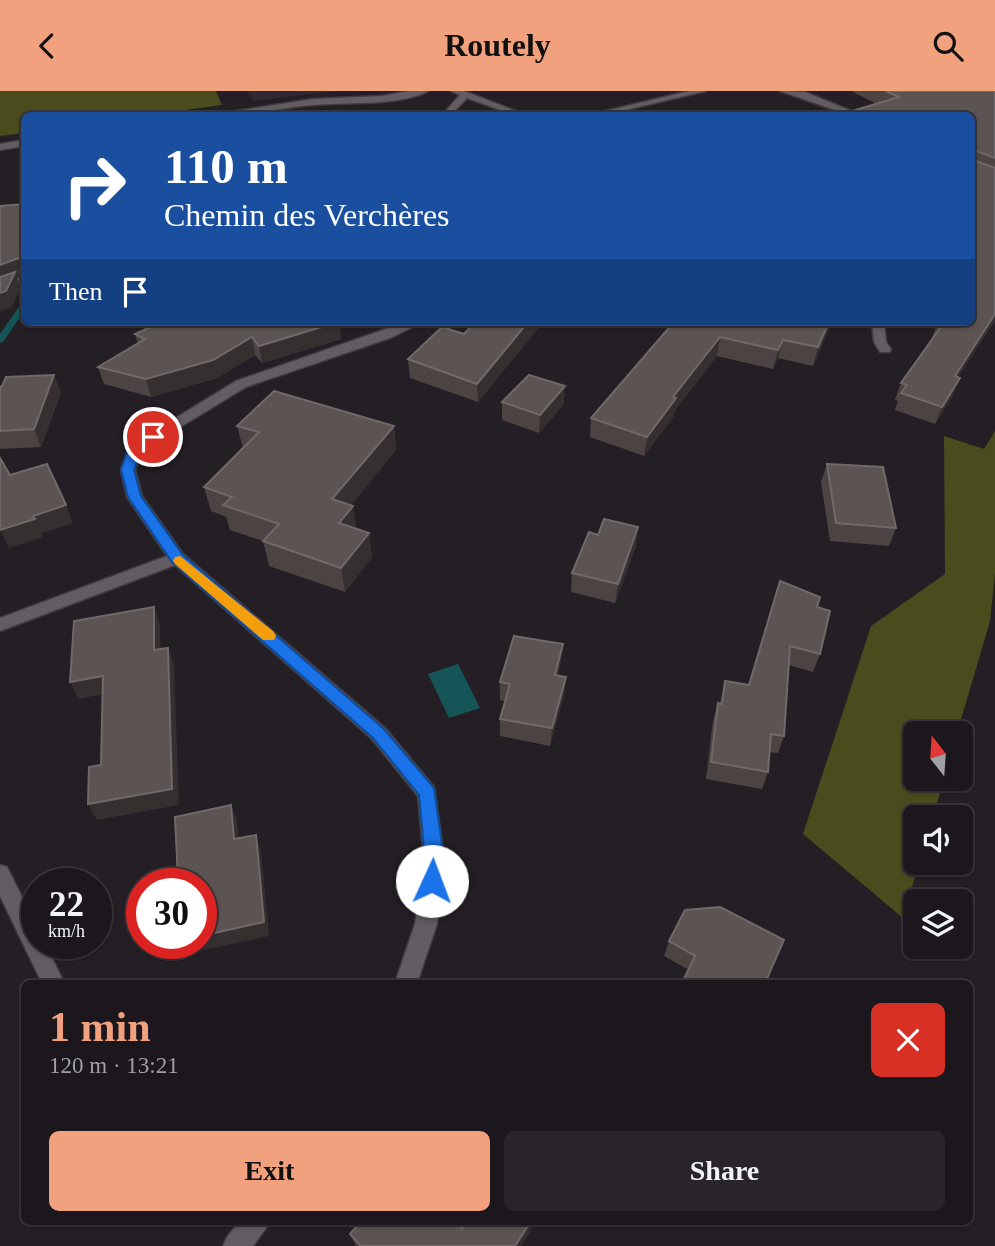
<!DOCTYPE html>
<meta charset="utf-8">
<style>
body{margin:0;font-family:Georgia,serif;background:#282429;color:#f1f3f6;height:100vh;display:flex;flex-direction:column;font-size:26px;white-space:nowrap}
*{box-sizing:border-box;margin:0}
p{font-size:23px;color:#a09fa3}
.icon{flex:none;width:38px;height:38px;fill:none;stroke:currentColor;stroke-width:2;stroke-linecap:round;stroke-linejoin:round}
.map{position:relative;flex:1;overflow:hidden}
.panel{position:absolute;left:21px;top:889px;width:952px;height:245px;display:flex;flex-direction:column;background:#1b171c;border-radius:10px;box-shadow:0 2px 5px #0004,0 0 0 2px #39363b}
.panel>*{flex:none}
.guide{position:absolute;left:21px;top:21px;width:954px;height:214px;border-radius:10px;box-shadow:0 2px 5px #0004,0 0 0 2px #39363b;background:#1a4fa0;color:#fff;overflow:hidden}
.needle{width:46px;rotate:343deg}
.buttons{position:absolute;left:903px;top:630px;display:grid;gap:14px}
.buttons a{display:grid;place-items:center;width:70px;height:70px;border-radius:10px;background:#1b171c;box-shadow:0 2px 5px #0004,0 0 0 2px #39363b;font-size:35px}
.speed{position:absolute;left:21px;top:777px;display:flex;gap:14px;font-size:35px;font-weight:700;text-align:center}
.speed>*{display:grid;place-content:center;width:91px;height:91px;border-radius:50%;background:#1b171c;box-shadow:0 2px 5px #0004,0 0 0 2px #39363b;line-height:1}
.speed small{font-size:18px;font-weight:400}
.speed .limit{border:10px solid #d22;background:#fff;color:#111}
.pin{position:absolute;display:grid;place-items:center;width:60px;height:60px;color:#fff;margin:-30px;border:4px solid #fff;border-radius:50%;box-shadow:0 2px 7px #0007}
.me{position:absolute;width:77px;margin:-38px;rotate:2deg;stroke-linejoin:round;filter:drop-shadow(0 0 5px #0008)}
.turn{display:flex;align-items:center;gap:24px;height:147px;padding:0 28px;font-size:32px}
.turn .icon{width:91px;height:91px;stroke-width:2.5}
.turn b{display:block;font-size:49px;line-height:60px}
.then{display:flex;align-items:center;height:66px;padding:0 28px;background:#0003;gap:14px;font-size:26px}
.round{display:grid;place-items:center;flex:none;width:74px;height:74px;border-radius:10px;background:#282429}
.summary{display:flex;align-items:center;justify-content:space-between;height:119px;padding:0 28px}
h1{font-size:42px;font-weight:700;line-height:52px;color:#f2a17e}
.primary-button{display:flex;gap:14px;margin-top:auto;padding:14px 28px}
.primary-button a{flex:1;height:80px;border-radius:10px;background:#f2a17e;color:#111;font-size:28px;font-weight:700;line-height:80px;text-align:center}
.primary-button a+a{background:#282429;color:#f1f3f6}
header{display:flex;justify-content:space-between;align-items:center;height:91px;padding:0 28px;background:#f2a17e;color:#111;font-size:32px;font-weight:700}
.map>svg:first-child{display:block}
.built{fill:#312832}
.green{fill:#4a4c1e}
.water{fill:#165557}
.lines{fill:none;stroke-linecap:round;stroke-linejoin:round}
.stream{fill:#165557;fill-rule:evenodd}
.street-casing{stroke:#3f3b40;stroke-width:3}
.secondary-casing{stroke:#3f3b40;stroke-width:3}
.street{fill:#635d63;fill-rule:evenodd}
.secondary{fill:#635d63;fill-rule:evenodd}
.wall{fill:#4c4443}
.shaded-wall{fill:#352f30}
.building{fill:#5c5453;stroke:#706969;stroke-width:2}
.route{fill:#1a73e8;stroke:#114b97;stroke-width:2}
.slow{fill:#f59e0b}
</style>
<header><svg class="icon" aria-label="back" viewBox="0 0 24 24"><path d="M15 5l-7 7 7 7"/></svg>Routely<svg class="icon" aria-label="search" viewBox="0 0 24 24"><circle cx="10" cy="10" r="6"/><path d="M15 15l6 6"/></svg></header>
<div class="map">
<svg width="995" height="1155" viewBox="0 0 995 1155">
<rect width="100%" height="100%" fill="#241f25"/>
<path class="built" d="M247,0H336L253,10Z"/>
<g class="green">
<path d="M0,0H216L222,14L148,24H24V42L0,45Z"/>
<path d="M995,340V482L990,530L957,642H915V688H944L933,726H915V772H919L903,827L803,743L871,535L945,483L944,345L984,358Z"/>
</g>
<path class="water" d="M458,573L480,617L449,627L428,583Z"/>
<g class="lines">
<path class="stream" d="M21,213H24V220L3,251L0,252V243Z"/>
<defs>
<g id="street">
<path d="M451,0H464L526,24H514L467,7L451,24H442L460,4Z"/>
<path d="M689,0H706L604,24H589Z"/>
<path d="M780,0L805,1L861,24H849Z"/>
<path d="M24,185V193L0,202V194Z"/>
<path d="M406,231H423L390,247L246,296L141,360L135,379L142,405L183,463L386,638L434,696L444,768L437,833L417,892H395L415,833L424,768L418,705L372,648L175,474L0,540V527L167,465L127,406L121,379L130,355L236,290Z"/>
<path d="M872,231H884L886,251L891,258L890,261H880L874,251Z"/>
<path d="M0,774L7,776L37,836V852H45L64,892H42L0,805Z"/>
<path d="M240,1130H271L253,1155H223L227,1146Z"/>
</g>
<g id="secondary">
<path d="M409,0H428C403,15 344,11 314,14C280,16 245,27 211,24L313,8L382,5Z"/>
<path d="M24,49V55L0,59V53Z"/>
</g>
</defs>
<use href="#street" class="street-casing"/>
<use href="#secondary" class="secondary-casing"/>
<use href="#street" class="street"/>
<use href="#secondary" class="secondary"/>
</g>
<g class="wall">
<path d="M853,0H995V229L958,286L953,304L935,333L895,319L898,310L895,309L901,292L931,249L938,231H971V24L877,13L853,1Z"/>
<path d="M339,231L341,248L262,272L255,264L217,287L151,306L104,293L98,276L138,252L135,243Z"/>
<path d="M475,231H543L478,311L410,287L408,268L464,243Z"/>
<path d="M674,231H832L813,275L778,267L773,278L717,265L675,319L673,326L644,365L590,346L591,327Z"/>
<path d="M0,296L61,301L41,356L0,358Z"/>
<path d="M502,311L564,313L539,342L502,329Z"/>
<path d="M237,335H394L396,359L351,414L353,415L356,438L369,442L372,466L345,501L269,475L263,450L230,439L226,426L211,420L204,396L243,357Z"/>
<path d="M827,373L896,437L889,455L830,450L821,391Z"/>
<path d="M636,455L615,512L571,501L572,482Z"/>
<path d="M817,516L820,563L813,581L789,574L784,645L778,662L769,661L768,681L762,698L706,688L713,629L718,612H720L725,590L749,594Z"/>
<path d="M561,571L558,584L564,604L550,655L500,645V628L505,610L500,609V591Z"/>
<path d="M720,816L689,879L664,865L669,850Z"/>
<path d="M350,1143L521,1155H356Z"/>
</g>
<g class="shaded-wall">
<path d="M24,150V183L17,186L21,197L12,216L0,220V174Z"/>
<path d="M995,223V229L948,302L955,285Z"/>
<path d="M339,231L341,248L262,272L259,255Z"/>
<path d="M528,231H543L478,311L477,293Z"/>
<path d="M829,231H832L813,275L818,256Z"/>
<path d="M252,246L255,264L217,287L151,306L146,288Z"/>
<path d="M720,246L717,265L675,319L673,326L644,365L647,346L673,306Z"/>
<path d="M783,249L778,267L773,278L778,259Z"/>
<path d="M54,284L61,301L41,356L34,338Z"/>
<path d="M960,287L953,304L935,333L942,316Z"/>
<path d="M565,295L564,313L539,342L540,324Z"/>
<path d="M394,335L396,359L336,433L332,408Z"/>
<path d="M66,414L73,432L42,442L43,446L9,457L0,439L33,425Z"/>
<path d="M353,415L357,439L339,432Z"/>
<path d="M638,436L636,455L615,512L618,493Z"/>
<path d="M369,442L372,466L345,501L341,477Z"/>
<path d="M154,516L160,534L161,576L154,559Z"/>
<path d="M563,553L561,571L553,602L555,584Z"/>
<path d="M168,557L174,574L179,714L97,729L88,713Z"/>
<path d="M103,585L111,602L78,608L70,591Z"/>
<path d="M566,586L564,604L550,655L552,637Z"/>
<path d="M231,714L237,729L240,763L234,748Z"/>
<path d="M256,744L261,759L269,845L182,864L176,852H201V845Z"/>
<path d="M531,1130H537L521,1155H515Z"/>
</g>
<g class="building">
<path d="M886,0H995V67L974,59L976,70L995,77V223L955,285L960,287L942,316L901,302L907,294L901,292L943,233L937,232L938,231H971V24H839L899,6Z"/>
<path d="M24,113V150L19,167L0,174V115Z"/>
<path d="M15,181L6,200L0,202V186Z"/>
<path d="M161,231H338L259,255L252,246L213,269L146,288L98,276L145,248L135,243Z"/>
<path d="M475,231H528L477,293L408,268L442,236L464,243Z"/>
<path d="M674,231H829L818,256L783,249L778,259L720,246L673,306L676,307L647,346L591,327Z"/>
<path d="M54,284L34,338L0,340V296L2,295L6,286Z"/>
<path d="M529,284L565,295L540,324L502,311Z"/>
<path d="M274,300L394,335L332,408L353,415L339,432L369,442L341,477L263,450L279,433L223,414L232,406L204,396L259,341L237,335Z"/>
<path d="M0,367L10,384L47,373L66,414L33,425L35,428L0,439Z"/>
<path d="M827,373L883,376L896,437L836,432Z"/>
<path d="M604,428L638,436L618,493L572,482L589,441L598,444Z"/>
<path d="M780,490L820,506L817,516L830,520L820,563L790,555L784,645L771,643L768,681L711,671L718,612L722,613L725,590L749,594Z"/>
<path d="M154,516V559L168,557L172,698L88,713L89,676L101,674L103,585L70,591L74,530Z"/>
<path d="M514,545L563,553L555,584L566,586L552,637L500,628L510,593L500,591Z"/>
<path d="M231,714L234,748L256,744L264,831L201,845V793H174V789L178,788L175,726Z"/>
<path d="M720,816L784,849L765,892H682L695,865L669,850L685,819Z"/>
<path d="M361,1130H454L462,1138L467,1130H531L515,1155H361L350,1143Z"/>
</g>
<path class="route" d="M153,342L160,346L141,360L134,379L141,405L183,464L384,638L434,697L444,768L438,796L432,798L425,796L422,790L425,768L419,704L373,647L172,471L128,406L121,379L128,358Z"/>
<path class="slow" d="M180,465L274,541L276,545L274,549H263L175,473L173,470L175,466Z"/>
</svg>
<div class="buttons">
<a><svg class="needle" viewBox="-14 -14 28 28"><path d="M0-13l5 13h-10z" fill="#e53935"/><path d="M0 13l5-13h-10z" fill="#a09fa3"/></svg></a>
<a><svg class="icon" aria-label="sound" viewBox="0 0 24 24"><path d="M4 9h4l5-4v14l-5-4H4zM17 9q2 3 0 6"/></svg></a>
<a><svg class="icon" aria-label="layers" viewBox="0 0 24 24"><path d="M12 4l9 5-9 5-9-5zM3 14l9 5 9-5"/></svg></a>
</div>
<div class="speed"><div>22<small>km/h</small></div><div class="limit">30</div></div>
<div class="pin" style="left:153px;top:346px;background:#d93025"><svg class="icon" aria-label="arrive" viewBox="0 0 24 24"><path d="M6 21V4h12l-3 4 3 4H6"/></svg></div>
<svg class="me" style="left:432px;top:790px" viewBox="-20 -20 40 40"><circle r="19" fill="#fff"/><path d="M0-13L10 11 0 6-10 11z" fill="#1a73e8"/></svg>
<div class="guide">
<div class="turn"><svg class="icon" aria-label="right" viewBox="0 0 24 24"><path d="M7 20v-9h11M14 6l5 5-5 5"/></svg><div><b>110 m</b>Chemin des Verchères</div></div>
<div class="then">Then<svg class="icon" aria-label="arrive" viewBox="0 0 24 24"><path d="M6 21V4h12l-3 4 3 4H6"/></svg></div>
</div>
<section class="panel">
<div class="summary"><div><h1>1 min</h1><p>120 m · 13:21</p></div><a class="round" style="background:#d93025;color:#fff"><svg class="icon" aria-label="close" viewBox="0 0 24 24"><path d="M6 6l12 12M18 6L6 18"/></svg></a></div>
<div class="primary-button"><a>Exit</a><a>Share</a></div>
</section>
</div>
